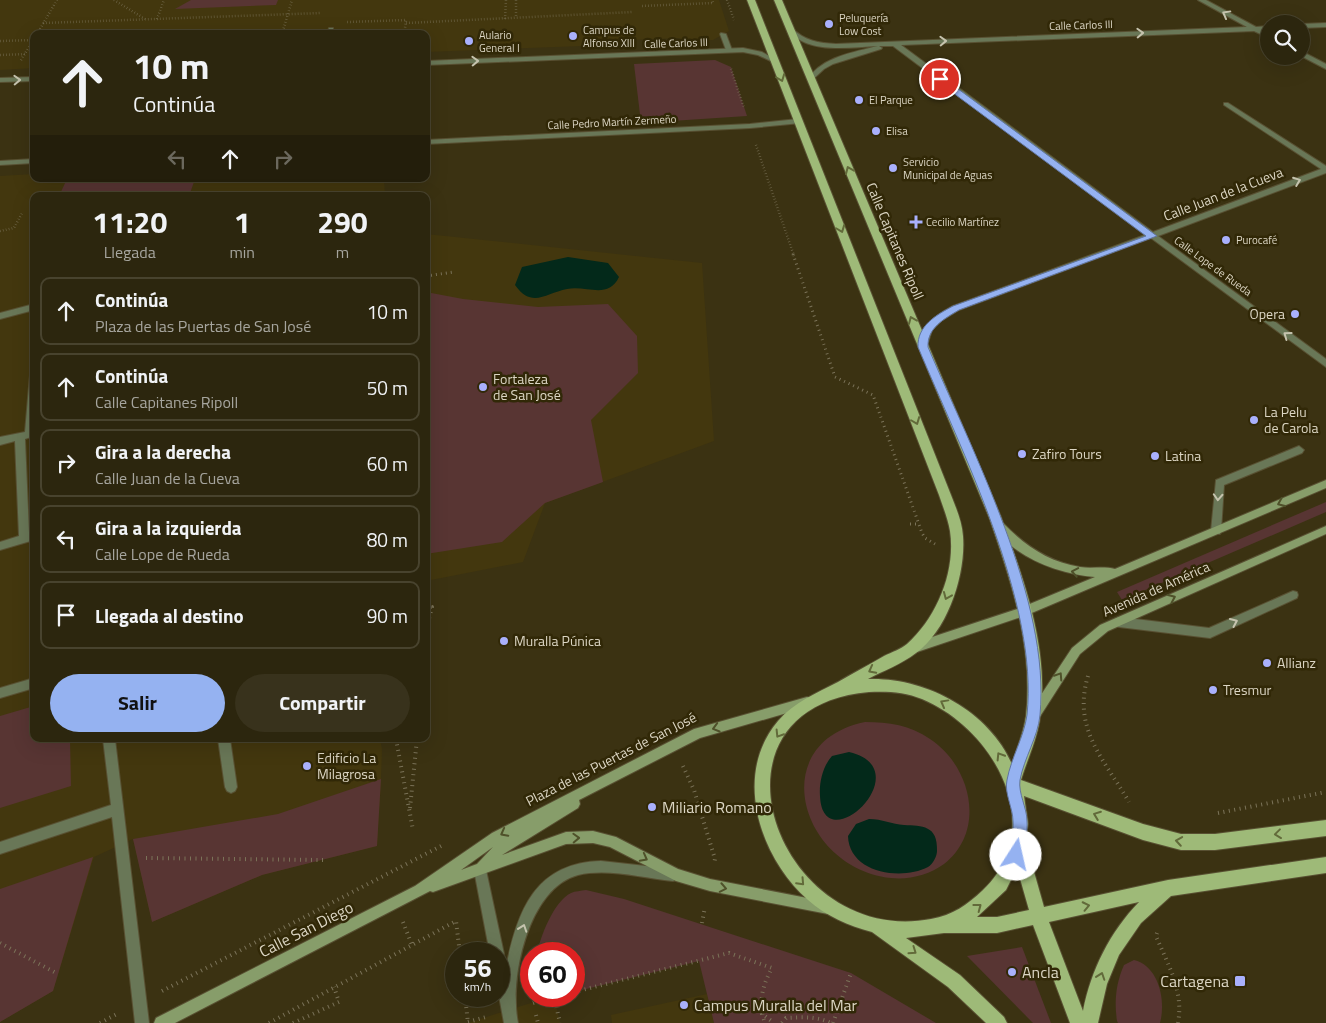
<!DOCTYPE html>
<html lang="es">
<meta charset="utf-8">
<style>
body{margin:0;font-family:"Titillium Web",sans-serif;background:#38321c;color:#f1f3f6;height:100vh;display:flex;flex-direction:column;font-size:19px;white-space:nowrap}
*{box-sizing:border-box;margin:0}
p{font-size:16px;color:#a6a59e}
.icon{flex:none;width:28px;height:28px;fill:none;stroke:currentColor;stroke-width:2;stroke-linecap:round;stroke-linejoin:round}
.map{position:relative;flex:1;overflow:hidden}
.drawer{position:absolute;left:30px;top:192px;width:400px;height:550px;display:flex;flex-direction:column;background:#2c260e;border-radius:10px;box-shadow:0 5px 20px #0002,0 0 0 1px #48432e}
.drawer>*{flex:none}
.guide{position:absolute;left:30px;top:30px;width:400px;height:152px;border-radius:10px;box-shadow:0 5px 20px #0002,0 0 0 1px #48432e;background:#2c260e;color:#f1f3f6;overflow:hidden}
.tools{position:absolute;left:1260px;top:15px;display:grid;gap:10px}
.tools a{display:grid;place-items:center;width:50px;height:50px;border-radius:50%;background:#2c260e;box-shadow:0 5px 20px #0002,0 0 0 1px #48432e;font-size:25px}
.speed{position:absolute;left:445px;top:942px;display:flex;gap:10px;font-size:25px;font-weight:700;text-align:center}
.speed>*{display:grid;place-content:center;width:65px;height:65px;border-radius:50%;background:#2c260e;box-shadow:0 5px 20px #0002,0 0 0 1px #48432e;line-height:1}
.speed small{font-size:12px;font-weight:400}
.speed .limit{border:8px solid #d22;background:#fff;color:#111}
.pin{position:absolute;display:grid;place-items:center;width:42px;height:42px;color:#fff;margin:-21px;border:2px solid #fff;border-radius:50%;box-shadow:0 1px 5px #0007}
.me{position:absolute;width:55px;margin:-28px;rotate:10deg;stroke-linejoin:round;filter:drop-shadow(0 0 4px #0008)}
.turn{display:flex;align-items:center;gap:18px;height:105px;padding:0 20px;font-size:22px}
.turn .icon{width:65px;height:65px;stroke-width:2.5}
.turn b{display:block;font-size:35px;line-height:42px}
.lanes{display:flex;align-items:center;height:48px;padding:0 20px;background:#0003;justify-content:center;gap:25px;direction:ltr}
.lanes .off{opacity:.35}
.eta{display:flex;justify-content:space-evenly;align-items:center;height:85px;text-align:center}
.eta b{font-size:30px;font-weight:700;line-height:35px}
.cta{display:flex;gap:10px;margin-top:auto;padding:10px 20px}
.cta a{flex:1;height:58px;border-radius:30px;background:#95b2f1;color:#111;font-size:20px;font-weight:700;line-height:58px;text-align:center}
.cta a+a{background:#38321c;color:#f1f3f6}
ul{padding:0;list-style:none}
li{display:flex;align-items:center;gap:15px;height:68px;margin:0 10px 8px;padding:0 10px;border:2px solid #48432e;border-radius:10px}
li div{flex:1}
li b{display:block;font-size:19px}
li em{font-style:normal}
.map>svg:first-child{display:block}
.built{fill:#43370e}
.green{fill:#583533}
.water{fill:#03291a}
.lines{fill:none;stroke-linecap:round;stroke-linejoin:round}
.lane-casing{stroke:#585032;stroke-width:2}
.street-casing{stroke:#585032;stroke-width:2}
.secondary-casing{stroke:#585032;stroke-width:2}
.primary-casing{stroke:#585032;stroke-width:2}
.path-far2{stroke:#7b7359;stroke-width:2.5;stroke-dasharray:0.5 2.5;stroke-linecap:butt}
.path-far1{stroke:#7b7359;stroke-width:3;stroke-dasharray:1 4;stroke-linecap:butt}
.path{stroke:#7b7359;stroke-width:4;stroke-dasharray:1 4.5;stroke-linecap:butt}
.lane{fill:#697757;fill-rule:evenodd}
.street{fill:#697757;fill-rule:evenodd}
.secondary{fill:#879d6a;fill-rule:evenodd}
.primary{fill:#9eba78;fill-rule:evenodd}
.oneway{stroke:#c5c3ae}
.oneway2{stroke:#626a3a}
.oneway3{stroke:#4f512a}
.route{fill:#95b2f1;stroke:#61749d}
.poi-dot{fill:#a9b0fc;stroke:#312807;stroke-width:2}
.labels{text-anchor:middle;stroke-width:5;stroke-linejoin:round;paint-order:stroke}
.far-poi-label{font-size:11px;fill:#dcd6c4;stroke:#312807;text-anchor:start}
.far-street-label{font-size:11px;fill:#dcd6c4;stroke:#312807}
.street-label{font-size:14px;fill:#dcd6c4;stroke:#312807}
.poi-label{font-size:14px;fill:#dcd6c4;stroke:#312807;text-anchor:start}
.near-poi-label{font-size:16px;fill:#dcd6c4;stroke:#312807;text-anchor:start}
.near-street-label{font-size:16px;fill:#dcd6c4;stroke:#312807}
</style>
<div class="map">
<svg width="1326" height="1023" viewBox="0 0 1326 1023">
<rect width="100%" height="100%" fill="#3b3212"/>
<g class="built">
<path d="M0,0H719L729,31L713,40L680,41V38L582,42V46L426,52V34H34V68L0,70Z"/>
<path d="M34,174V179H384L385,196H34V739H380L382,749L381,779L377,846L262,875L152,922L133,839L94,857L53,991L0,1022V176Z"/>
<path d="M426,234L702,263L714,441L545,503L523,562L426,581Z"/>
<path d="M707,994L714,1023H612L611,1015Z"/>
<path d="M554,996L560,1023H468L508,1010Z"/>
</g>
<g class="green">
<path d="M191,0H278L276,5L175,9Z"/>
<path d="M715,60L731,67L747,116L641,123L634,64Z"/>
<path d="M67,179H195L189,196H59Z"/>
<path d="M426,292L463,299L538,307L608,304L637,336L638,373L591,420L603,482L545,503L502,542L426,554Z"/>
<path d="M1326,502V512L1122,600L1117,592Z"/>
<path d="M34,706V739H70L71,786L0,808V716Z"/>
<path d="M865,722C889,722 910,725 930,739C971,766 987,830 944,864C929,875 909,880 891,878C800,868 764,743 865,722Z"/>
<path d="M381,779L377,846L262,875L152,922L133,839L278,814Z"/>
<path d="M93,857L53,991L0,1022V889Z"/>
<path d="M586,890L624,899L851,973L936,1023H714L699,961L574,992V954H537C540,937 554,901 571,893C575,891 581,891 586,890Z"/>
<path d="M1022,947L1051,1023H1033L967,956Z"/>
<path d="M1134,960C1159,966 1166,1001 1160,1023H1118L1117,1021C1114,1001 1116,983 1124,965Z"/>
</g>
<g class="water">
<path d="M568,257L608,263L619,277C608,300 587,285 567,289C546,293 532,309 515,285L522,267Z"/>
<path d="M849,752C922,769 823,863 820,796C819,782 823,766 832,756Z"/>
<path d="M869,819C882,819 892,824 904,825C922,826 938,825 937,851C937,856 933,864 928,867C901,881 849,873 848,836L856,824Z"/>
</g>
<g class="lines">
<defs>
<g id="lane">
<path d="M329,28H333V34H327Z"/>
<path d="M721,33L726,34L732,50L731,51L726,50L720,34Z"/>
<path d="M34,304V310L0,319V313Z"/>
<path d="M34,372V436L25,439L29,533L34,532V540L0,550V542L19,536L15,441L0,445V437L25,432L30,375Z"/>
<path d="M1299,446L1304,450L1302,453L1224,485L1221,531L1220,534H1212L1211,531L1216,480Z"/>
<path d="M1293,591L1297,592L1298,595L1297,598L1210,638L1119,627L1115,625L1114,622L1115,619L1119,617L1209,628Z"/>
<path d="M34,678V688L0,698V688Z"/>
<path d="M103,739H115L149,1023H135L112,817L0,854V842L111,805Z"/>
<path d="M218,739H230L237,787L235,791L231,793L227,791L225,787Z"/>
</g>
<g id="street">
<path d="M1198,0H1206L1256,27L1269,26V30H1263L1269,33V38L1254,31L901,45L1153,232L1321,169L1224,105V103H1228L1326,166V173L1158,236L1326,359V367L1151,238L959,310L941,321L932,330L926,349H920C914,329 938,314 953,306L1145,235L893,46H879L882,48L881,49L833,64L824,69L811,81L808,79C822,57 854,52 878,46C849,47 809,55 788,30V28H792C804,41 819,43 836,44L1247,27Z"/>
<path d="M1326,23V27L1301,28V24Z"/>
<path d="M743,48L762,52L778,61L773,62L758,55L743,52L426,65V61Z"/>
<path d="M1301,51L1326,64V69L1301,56Z"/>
<path d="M34,77V81L0,82V78Z"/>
<path d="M798,119H801V123L750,128L426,144V140L750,124Z"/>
<path d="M34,159V163L0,165V161Z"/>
<path d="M601,861L673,869L677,871L679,875L677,879L673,881C643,878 608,868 578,875C528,888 509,979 518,1023H504L499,996V954H490L474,870L476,866L480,864L484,866L486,870L504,954L502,958L506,967C518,910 535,863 601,861Z"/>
</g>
<g id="secondary">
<path d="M1326,480V488L1027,615L914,653L910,651L908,648L910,645L914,643L1020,608L1095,577C1060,574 1013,558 994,526L995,523H1003C1024,545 1048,562 1080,567C1091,569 1104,566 1115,569Z"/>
<path d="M1326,526V534L1108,631L1080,654L1039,718L1035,719L1031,718L1029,714L1031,710L1072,648L1100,625Z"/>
<path d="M807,697L811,698L813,702L811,706L700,738L579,800L580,804L578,808L502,855L566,832L593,831L616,837L678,869L710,879L828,902L833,903L834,908L833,913L828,914L710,891L676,881L610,847L593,843L566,844L433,892L430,891L175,1023H154L156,1018L415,886L492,833L694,729ZM493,847L477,864L461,870Z"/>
</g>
<path id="primary" d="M747,0H755L951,495C956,508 962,521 963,536C966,574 948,630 916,653C902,664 883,671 868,679C925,677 988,710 1012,764C1017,748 1024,732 1026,716C1034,648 1011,580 989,517L774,0H782L1001,517C1024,579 1050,651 1040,718C1037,740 1027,760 1021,780L1143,824L1181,834H1215L1326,820V836L1215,850H1181L1143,840L1024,796L1028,824L1025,840L1044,907L1168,880L1326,857V873L1171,896L1141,923L1119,955L1107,984L1098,1023H1070L1033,925L997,933H944L906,938L960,975L1004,1017L1007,1023H986L948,987L872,932C849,926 826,916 808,900C760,858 732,775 778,721C794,702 817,693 838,682C853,673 869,665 884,656C892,652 901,649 907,644C937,617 956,571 950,531C948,519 943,507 939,495ZM869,692C887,691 905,692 922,699C994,729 1049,827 983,890C967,905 953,915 931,919C777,948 692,708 869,692ZM1017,868L1029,910L997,917H977L1006,890ZM1139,902C1110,932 1091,970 1083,1011L1049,922Z"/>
</defs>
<use href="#lane" class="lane-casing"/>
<use href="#street" class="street-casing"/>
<use href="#secondary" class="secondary-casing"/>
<use href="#primary" class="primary-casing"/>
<g class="path-far2">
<path d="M114,0L145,19"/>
<path d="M516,0V17"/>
<path d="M727,0L734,20"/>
<path d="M642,6L713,3L712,0"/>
<path d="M157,19L164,0"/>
<path d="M505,19L506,0"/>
<path d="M347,22L406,20L405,28"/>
<path d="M43,23L321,13"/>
<path d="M406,23L633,12"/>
<path d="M37,34L57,0"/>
<path d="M282,34L292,0"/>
<path d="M0,41L33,40"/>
<path d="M0,55L25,54"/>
<path d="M21,60L34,39"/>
<path d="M731,69L744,108"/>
<path d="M756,145L794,256"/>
<path d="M0,231L14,228L22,213"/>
</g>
<g class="path-far1">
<path d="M793,254L835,377L873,395L922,533L925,538L935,544"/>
<path d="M426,276L454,272"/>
<path d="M910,524H918"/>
</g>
<g class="path">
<path d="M426,606L432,607L426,630"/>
<path d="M1088,676C1072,729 1104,759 1129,802"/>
<path d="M396,739L413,830"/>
<path d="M683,766L694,790L715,859L714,864"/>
<path d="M410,808L417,739"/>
<path d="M1218,813L1326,792"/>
<path d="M146,858L323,860"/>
<path d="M403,922L412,945"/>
<path d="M702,923L705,907"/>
<path d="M1157,933L1156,936C1168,965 1184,991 1178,1023"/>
<path d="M0,943L58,974"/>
<path d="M162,991L441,846"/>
<path d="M574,992L729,953L772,968C762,986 758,1003 765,1023"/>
<path d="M465,996L468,1023"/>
<path d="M554,996L560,1023"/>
<path d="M533,1003L554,996"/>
<path d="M761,1013L774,1023"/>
<path d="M536,1015L538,1023"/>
<path d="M468,1022L486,1017"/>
<path d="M100,1023L117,1014"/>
<path d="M269,1023L456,921L460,954"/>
<path d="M293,1023L339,1002L334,987"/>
<path d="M782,1023L786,1018C802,1017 816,1016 831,1023"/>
<path d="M833,1023L851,973"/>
</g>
<use href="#lane" class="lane"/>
<use href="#street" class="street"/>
<use href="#secondary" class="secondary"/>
<use href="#primary" class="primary"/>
</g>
<defs><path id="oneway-chevron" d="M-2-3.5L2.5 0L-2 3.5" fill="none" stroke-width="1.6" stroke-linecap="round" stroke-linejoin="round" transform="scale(1.25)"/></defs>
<g class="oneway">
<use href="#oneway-chevron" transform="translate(1226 14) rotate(-151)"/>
<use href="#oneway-chevron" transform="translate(1140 33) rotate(-2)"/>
<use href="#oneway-chevron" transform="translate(943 41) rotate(-2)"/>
<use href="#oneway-chevron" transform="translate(475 61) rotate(-2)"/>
<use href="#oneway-chevron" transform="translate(17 80) rotate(-2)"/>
<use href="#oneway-chevron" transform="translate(1297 181) rotate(-21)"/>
<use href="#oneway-chevron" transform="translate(1287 335) rotate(-144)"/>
<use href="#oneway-chevron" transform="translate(1218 497) rotate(93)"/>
<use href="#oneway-chevron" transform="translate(1234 622) rotate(-24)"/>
<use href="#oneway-chevron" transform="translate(523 928) rotate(-71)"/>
</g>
<g class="oneway2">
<use href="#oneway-chevron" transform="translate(781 78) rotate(69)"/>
<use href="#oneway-chevron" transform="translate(849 170) rotate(-113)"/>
<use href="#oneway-chevron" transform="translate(841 229) rotate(69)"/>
<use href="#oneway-chevron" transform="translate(912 320) rotate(-113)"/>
<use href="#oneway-chevron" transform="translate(916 421) rotate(69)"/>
<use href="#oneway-chevron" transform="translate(947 596) rotate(113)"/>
<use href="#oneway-chevron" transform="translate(872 670) rotate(152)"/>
<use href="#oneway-chevron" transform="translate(944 703) rotate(-151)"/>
<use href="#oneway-chevron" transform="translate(779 734) rotate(122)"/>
<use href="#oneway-chevron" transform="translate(1000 756) rotate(-122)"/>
<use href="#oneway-chevron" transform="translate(1097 815) rotate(-159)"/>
<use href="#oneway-chevron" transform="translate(1278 834) rotate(173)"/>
<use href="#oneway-chevron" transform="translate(1179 841) rotate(-171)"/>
<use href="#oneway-chevron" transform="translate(801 882) rotate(47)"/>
<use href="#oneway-chevron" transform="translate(1086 906) rotate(-12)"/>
<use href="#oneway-chevron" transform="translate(978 907) rotate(-37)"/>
<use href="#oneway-chevron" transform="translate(913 951) rotate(35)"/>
<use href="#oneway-chevron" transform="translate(1101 976) rotate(-71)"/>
</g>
<g class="oneway3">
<use href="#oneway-chevron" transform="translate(1281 503) rotate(157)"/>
<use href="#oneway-chevron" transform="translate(1075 572) rotate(-170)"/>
<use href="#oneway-chevron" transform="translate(1172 598) rotate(-24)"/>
<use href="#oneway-chevron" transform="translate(1059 676) rotate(-57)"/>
<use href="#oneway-chevron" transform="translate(716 728) rotate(164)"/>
<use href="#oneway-chevron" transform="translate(504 833) rotate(152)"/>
<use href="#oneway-chevron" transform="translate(576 838) rotate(-2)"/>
<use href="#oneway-chevron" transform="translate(644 858) rotate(28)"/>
<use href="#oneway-chevron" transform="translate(723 888) rotate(11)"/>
</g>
<path class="route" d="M937,77H942L1157,236L959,310C944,319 927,328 928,347C972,451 1051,601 1040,715C1038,737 1024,758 1020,780C1018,793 1027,808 1027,821C1028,832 1024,844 1023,855L1021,860L1016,862L1010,860L1008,855C1010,844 1014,832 1013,821C1013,808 1004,793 1007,780C1011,758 1024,737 1027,715C1039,603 961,450 918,347C917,326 936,315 953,306L1146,236L937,81Z"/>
<g class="poi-dot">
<circle cx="829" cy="24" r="5"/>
<circle cx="573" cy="36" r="5"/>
<circle cx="469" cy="41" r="5"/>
<circle cx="859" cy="100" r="5"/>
<circle cx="876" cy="131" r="5"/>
<circle cx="893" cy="168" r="5"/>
<path d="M913.5 214.5h5v5h5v5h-5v5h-5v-5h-5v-5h5z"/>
<circle cx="1226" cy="240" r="5"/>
<circle cx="1295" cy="314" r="5"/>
<circle cx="483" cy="387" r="5"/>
<circle cx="1254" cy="420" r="5"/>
<circle cx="1022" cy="454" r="5"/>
<circle cx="1155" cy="456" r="5"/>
<circle cx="504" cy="641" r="5"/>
<circle cx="1267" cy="663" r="5"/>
<circle cx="1213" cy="690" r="5"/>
<circle cx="307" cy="766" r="5"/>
<circle cx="652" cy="807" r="5"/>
<circle cx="1012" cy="972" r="5"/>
<rect x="1234" y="975" width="12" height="12" rx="2.5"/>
<circle cx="684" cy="1005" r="5"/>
</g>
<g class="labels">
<g class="far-poi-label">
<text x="839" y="22">Peluquería<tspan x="839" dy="13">Low Cost</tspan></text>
<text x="583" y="34">Campus de<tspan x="583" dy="13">Alfonso XIII</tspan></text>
<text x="479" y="39">Aulario<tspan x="479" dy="13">General I</tspan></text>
<text x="869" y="104">El Parque</text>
<text x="886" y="135">Elisa</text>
<text x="903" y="166">Servicio<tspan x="903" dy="13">Municipal de Aguas</tspan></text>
<text x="926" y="226">Cecilio Martínez</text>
<text x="1236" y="244">Purocafé</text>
</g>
<g class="far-street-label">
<text transform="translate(1081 25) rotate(-2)" y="4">Calle Carlos III</text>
<text transform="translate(676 43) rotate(-2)" y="4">Calle Carlos III</text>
<text transform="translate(612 122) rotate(-3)" y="4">Calle Pedro Martín Zermeño</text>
<text transform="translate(1213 266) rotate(36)" y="4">Calle Lope de Rueda</text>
</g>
<g class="street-label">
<text transform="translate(1223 194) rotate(-21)" y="5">Calle Juan de la Cueva</text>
<text transform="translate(895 241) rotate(67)" y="5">Calle Capitanes Ripoll</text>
<text transform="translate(1156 589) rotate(-24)" y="5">Avenida de América</text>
<text transform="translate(611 759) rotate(-27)" y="5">Plaza de las Puertas de San José</text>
</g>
<g class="poi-label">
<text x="1285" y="319" text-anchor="end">Opera</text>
<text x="493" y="384">Fortaleza<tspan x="493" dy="16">de San José</tspan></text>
<text x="1264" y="417">La Pelu<tspan x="1264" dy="16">de Carola</tspan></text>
<text x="1032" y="459">Zafiro Tours</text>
<text x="1165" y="461">Latina</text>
<text x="514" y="646">Muralla Púnica</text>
<text x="1277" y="668">Allianz</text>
<text x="1223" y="695">Tresmur</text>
<text x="317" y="763">Edificio La<tspan x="317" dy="16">Milagrosa</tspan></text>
</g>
<g class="near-poi-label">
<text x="662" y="813">Miliario Romano</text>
<text x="1022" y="978">Ancla</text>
<text x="1229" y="987" text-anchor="end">Cartagena</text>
<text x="694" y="1011">Campus Muralla del Mar</text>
</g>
<g class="near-street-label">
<text transform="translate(306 929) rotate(-27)" y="6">Calle San Diego</text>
</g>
</g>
</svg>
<div class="tools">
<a><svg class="icon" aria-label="search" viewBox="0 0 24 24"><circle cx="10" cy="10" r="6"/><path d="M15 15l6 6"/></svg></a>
</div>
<div class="speed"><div>56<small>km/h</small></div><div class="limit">60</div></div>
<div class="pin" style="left:940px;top:79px;background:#d93025"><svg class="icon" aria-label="arrive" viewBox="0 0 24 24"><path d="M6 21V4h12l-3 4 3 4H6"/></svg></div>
<svg class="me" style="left:1016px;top:855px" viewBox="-20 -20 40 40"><circle r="19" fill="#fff"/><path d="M0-13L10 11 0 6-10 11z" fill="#95b2f1"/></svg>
<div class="guide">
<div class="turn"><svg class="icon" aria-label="ahead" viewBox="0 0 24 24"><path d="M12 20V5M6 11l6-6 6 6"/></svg><div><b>10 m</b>Continúa</div></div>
<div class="lanes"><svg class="icon off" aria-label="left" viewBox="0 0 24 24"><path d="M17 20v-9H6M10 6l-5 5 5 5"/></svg><svg class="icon" aria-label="ahead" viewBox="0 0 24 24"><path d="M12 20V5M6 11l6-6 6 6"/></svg><svg class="icon off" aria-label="right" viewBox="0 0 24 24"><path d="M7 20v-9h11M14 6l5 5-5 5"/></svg></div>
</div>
<section class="drawer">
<div class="eta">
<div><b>11:20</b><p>Llegada</p></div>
<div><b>1</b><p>min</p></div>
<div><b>290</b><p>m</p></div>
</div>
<ul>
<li><svg class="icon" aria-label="ahead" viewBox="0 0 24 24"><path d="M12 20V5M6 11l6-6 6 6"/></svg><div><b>Continúa</b><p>Plaza de las Puertas de San José</p></div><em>10 m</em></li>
<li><svg class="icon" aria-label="ahead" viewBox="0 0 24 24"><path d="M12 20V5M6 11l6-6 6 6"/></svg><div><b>Continúa</b><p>Calle Capitanes Ripoll</p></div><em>50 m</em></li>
<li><svg class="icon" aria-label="right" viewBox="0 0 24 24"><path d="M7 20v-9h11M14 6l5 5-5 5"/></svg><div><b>Gira a la derecha</b><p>Calle Juan de la Cueva</p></div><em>60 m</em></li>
<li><svg class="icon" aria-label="left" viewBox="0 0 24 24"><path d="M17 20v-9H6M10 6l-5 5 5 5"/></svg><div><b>Gira a la izquierda</b><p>Calle Lope de Rueda</p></div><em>80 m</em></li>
<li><svg class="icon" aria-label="arrive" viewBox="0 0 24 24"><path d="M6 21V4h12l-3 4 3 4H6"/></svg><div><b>Llegada al destino</b></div><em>90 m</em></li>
</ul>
<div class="cta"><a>Salir</a><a>Compartir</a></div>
</section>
</div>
